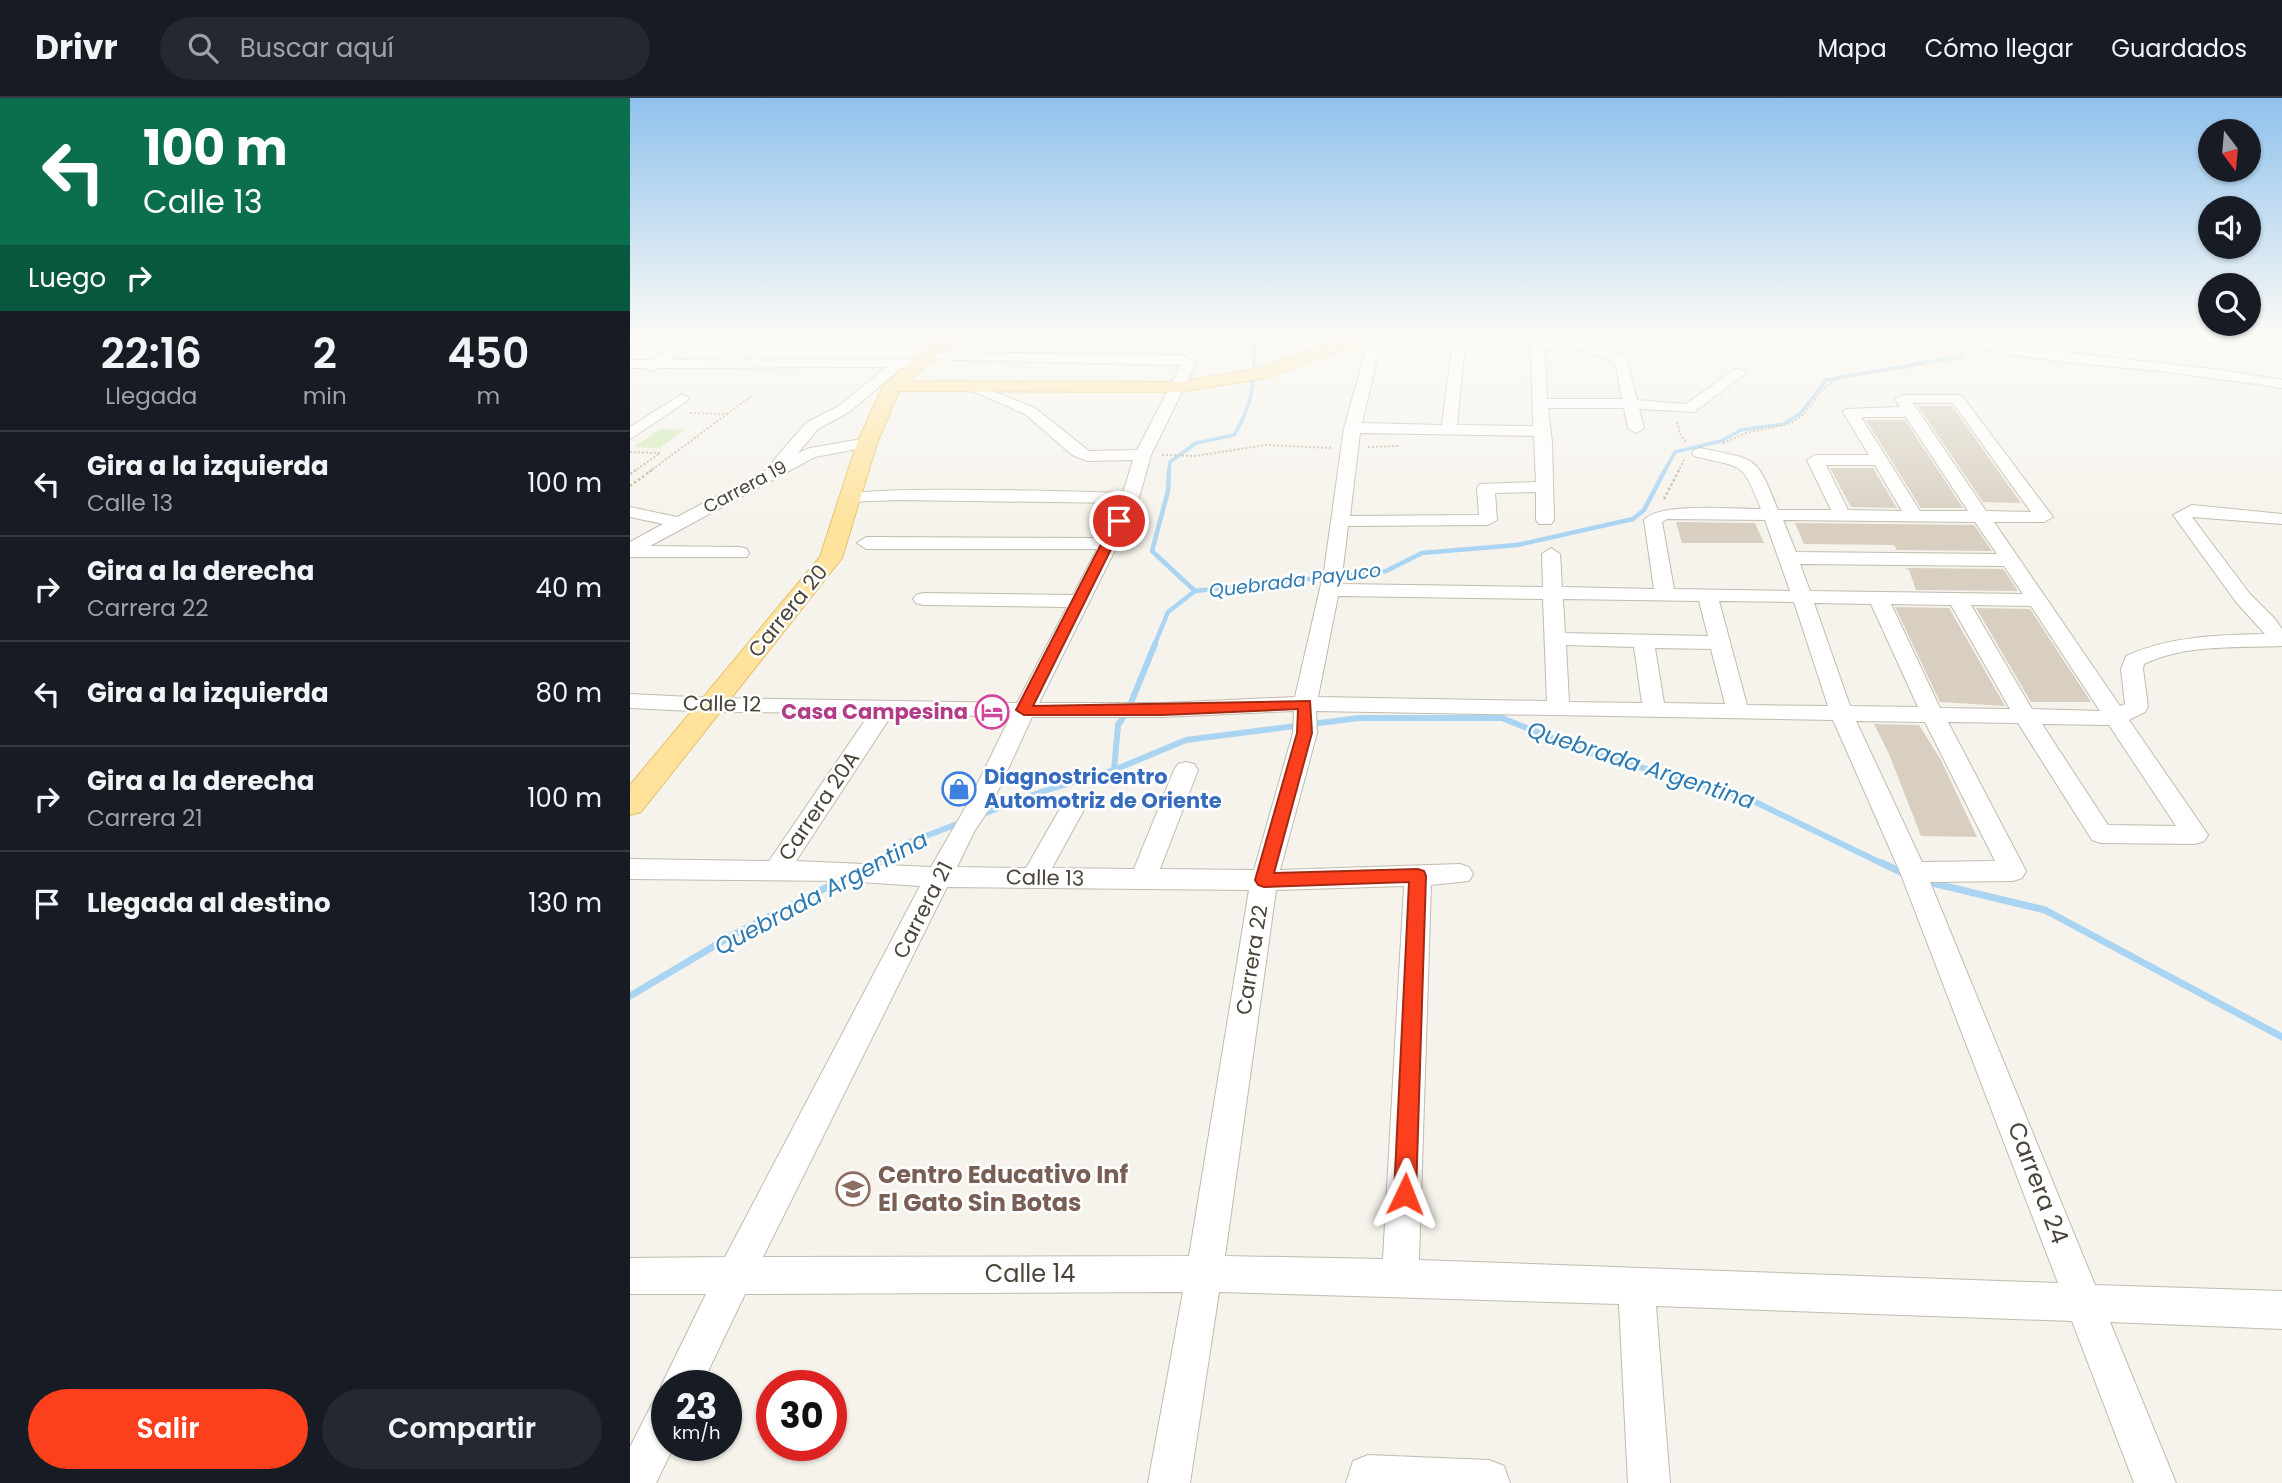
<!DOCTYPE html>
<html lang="es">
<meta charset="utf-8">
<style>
body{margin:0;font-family:Poppins,sans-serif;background:#242831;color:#f1f3f6;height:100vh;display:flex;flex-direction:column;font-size:26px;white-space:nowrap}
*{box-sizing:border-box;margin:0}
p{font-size:23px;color:#9ea1a6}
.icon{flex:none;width:38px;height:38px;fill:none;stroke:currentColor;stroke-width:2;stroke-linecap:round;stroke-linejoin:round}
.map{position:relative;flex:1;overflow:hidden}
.sheet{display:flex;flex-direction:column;background:#171b24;width:630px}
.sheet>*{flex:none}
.guide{background:#0b6e4f;color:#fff;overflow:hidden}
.needle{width:46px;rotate:164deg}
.fabs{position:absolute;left:1568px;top:21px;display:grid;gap:14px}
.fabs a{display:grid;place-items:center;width:63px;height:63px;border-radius:50%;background:#171b24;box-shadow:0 2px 5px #0004;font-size:35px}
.speed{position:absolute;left:21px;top:1272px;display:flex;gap:14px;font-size:35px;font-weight:700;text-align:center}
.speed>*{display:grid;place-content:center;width:91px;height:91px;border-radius:50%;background:#171b24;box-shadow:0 2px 5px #0004;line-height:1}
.speed small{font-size:18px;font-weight:400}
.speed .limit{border:10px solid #d22;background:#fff;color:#111}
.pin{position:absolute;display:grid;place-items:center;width:60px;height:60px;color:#fff;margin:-30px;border:4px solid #fff;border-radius:50%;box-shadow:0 2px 7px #0007}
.me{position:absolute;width:77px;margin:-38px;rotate:2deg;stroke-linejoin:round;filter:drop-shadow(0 0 5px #0008)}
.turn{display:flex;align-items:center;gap:24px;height:147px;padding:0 28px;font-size:32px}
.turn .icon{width:91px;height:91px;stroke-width:2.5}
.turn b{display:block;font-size:49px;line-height:60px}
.then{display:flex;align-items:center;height:66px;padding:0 28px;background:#0003;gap:14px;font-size:26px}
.eta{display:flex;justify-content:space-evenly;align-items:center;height:119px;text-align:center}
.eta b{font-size:42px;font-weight:600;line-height:49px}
.cta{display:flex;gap:14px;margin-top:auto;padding:14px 28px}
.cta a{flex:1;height:80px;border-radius:42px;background:#fc3f1d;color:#fff;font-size:28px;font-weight:600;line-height:80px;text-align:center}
.cta a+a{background:#242831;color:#f1f3f6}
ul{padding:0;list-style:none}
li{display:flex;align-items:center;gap:21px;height:105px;padding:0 28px;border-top:2px solid #363941}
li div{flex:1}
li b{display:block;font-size:26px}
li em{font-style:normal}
header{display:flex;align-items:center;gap:42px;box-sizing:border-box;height:98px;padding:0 35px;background:#171b24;border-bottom:2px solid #363941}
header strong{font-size:33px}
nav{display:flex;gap:38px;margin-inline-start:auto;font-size:24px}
.search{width:490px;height:63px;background:#242831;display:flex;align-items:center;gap:18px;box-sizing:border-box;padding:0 24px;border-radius:38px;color:#9ea1a6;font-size:26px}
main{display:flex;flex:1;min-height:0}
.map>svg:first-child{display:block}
.green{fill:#d2eab5}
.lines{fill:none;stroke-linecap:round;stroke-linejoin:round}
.stream-far3{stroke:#a9d4f2;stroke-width:3.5}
.stream-far2{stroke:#a9d4f2;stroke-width:4.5}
.stream-far1{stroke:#a9d4f2;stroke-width:6}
.stream{stroke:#a9d4f2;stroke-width:7}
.building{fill:#d8cfc1}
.minor-casing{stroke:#c2bbae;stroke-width:2}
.major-casing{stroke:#e6c16a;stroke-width:2}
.path-far1{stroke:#c4b79f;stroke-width:2;stroke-dasharray:2 2;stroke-linecap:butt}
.path{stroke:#c4b79f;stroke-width:2.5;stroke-dasharray:2.5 2.5;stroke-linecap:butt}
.minor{fill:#fff;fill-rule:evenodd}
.major{fill:#ffe39c;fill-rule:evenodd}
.route{fill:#fc3f1d;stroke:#a42913;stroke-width:2}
.labels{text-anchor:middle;stroke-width:5;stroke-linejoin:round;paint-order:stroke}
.far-street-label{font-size:18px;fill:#4b4439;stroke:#fff}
.far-water-label{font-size:19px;font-style:italic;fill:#2e7ab2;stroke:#fff}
.street-label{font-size:21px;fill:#4b4439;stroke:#fff}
.hotel-label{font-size:21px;font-weight:bold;fill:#b23c85;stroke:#fff;text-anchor:end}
.shop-label{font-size:21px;font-weight:bold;fill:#366cbe;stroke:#fff;text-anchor:start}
.water-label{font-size:23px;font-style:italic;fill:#2e7ab2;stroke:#fff}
.near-education-label{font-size:24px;font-weight:bold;fill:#785e54;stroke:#fff;text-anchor:start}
.near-street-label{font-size:24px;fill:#4b4439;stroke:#fff}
</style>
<header>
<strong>Drivr</strong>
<div class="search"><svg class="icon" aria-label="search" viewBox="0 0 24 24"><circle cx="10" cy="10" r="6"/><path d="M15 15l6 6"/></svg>Buscar aquí</div>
<nav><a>Mapa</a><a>Cómo llegar</a><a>Guardados</a></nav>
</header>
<main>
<section class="sheet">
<div class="guide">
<div class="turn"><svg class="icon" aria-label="left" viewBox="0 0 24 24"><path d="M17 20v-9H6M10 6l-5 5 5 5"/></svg><div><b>100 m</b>Calle 13</div></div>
<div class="then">Luego<svg class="icon" aria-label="right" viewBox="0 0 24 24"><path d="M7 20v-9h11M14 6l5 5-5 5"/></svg></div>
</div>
<div class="eta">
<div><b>22:16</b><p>Llegada</p></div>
<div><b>2</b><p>min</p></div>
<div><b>450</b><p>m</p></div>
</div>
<ul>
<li><svg class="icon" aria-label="left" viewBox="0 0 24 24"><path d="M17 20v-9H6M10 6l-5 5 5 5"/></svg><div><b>Gira a la izquierda</b><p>Calle 13</p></div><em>100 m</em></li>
<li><svg class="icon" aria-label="right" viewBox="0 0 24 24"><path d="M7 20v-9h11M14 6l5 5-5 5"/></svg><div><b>Gira a la derecha</b><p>Carrera 22</p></div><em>40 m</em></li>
<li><svg class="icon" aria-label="left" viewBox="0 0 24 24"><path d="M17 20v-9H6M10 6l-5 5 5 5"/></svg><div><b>Gira a la izquierda</b></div><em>80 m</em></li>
<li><svg class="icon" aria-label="right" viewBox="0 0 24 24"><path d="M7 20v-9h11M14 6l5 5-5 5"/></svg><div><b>Gira a la derecha</b><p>Carrera 21</p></div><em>100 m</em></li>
<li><svg class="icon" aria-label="arrive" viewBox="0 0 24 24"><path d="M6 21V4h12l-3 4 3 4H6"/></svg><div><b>Llegada al destino</b></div><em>130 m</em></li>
</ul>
<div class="cta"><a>Salir</a><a>Compartir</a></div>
</section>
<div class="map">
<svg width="1652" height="1385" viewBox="0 0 1652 1385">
<rect width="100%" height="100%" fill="#f6f3ec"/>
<path class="green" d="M30,331L54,332L29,350L4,349Z"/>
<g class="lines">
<g class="stream-far3">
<path d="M539,374L540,364L566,345L604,337C627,300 624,276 624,234"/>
<path d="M1034,374L1045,354L1091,343L1111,332L1154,326L1171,315L1196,282L1330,258L1341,251L1343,244L1340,234"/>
</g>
<g class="stream-far2">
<path d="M539,372L538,393L522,453L565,493"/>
<path d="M524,548L538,514L565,493L756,473L792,455L887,447L1003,421L1014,412L1035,372"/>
</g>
<g class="stream-far1">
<path d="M484,672L488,627L498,612L525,546"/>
<path d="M350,717L411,694L484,672L556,642L729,620H872L954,653L1115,699L1255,767"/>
<path d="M240,767L280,744L330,725"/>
</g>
<g class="stream">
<path d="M1252,765L1277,777"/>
<path d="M236,769L243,765"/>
<path d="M1294,783L1415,812L1652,939"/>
<path d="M0,898L101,838L217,779"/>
</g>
</g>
<g class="building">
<path d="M1288,308H1322L1391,405L1353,404Z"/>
<path d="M1236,322H1275L1333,410H1291Z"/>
<path d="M1200,370H1243L1267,410L1221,409Z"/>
<path d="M1046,424L1125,425L1134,445H1052Z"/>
<path d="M1165,425L1344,427L1362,453L1267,452L1264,447L1174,446Z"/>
<path d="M1275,470L1373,471L1388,493L1286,492L1279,472Z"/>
<path d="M1265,509L1319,510L1375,608L1310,604Z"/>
<path d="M1346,510L1400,511L1461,604H1401Z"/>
<path d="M1244,626L1289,627L1311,662L1347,739L1291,738L1259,656Z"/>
</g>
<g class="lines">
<defs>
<g id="minor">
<path d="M62,234H78L41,262L91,261L135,234L223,235L230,239L223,243L145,239L111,261H287L294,265L287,269H273L219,314L188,331L168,355L180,350L237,340L243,342L245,345L243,348L185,359L20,448L110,449L117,451L119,455L117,459H0V444L33,426L0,419V409L47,419L142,369L143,363L176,325L209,308L256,269L29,270L21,273L15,270H0V262H22L40,250L0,248V240L51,242Z"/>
<path d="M735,234L748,240L948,243L996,259L1007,302L1056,306L1104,272L1109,271L1116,275L1064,314L1009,311L1014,330L1006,335L998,330L994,310H918L922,345L924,422L921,426H909L906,422V394L865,395L867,422L858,427L718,428L711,486L913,489L912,456L921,450L930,456L932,489L1024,491L1014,422C1029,404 1105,411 1131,411C1111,361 1114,371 1064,358L1062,355L1064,352L1070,350C1127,362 1126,356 1148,412H1201L1177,362L1185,357H1239L1213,314L1216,311L1270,309L1265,301L1272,297H1327L1332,298L1423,419L1414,424H1364L1490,608L1495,606L1491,571L1496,558C1540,538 1587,537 1635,536L1606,504L1543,417L1562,407L1652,416V426L1562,419L1620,496L1645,521L1652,531V548C1606,550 1556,546 1514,566L1513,571L1518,609L1515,614L1499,622L1574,731L1578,737L1574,743L1565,746L1471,745L1462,742L1388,625L1318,624L1396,773L1392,780L1383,783L1300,784L1465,1187L1652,1193V1231L1480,1224L1546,1385H1504L1442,1223L1026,1208L1040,1385H998L989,1206L589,1194L560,1385H518L553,1194L115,1196L71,1288H37V1348H44L26,1385H0V1349L23,1304L36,1299L31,1288L76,1196H0V1160L95,1159L290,788L216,783L0,781V761L139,763L240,615L82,614L0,610V596L82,600L387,605L437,509L293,507L286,505L283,501L286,497L293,495L443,497L467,451H236L227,445L236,439L472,440L489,405L268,402L218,404L209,399C221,386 458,394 493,395L503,362L457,363L442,357L395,316L331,288L338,284L343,285L405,310L459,353L507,352L551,267L291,261V255L296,254L551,257L566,265L521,357L509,400L488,446L409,605H533L665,599L694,473L714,330L738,245L728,238ZM750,248L822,249L812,327L732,325ZM835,249L901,250L903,328L827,327ZM915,251H947L985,264L992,301H917ZM1283,305H1323L1401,414L1356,413ZM1231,319H1276L1338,413H1290ZM730,335L904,338L906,384L850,386L847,390L849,417L720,418ZM1196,367H1245L1272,413L1218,412ZM1037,421L1135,422L1160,493L1044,491L1032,424ZM1153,422L1345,424L1367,456L1166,454ZM1170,466L1374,468L1393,496L1180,493ZM708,498L913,501L917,603L688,599ZM933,501L1069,503L1078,538L935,535ZM1089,503L1164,504L1198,608L1117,607ZM1184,505L1241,506L1288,609L1220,608ZM1261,506L1321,507L1380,611L1310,610ZM1341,507L1401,508L1470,613L1402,611ZM936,547L1004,549L1012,605L939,604ZM1025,550L1081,551L1095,606L1034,605ZM664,613L663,635L624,772L530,771L568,672L564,666L556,664L548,666L544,672L504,771L422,770L456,708L453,702L444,699L435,702L396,770L327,769L344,734L361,708L402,619H533ZM686,613L1203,622L1270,774L1428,1185L789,1162L801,787L839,783L843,776L839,769L830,766L650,772L687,635ZM263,615L380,619L338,705L301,769L166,763ZM1226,623L1295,624L1365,763L1292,764ZM1412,626L1479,627L1546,728L1478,727ZM774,788L753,1161L595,1158L646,792ZM317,789L619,792L559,1158L133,1159Z"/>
<path d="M1307,234H1327L1352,242L1420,252L1410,234H1424L1434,254L1591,272L1652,282V290C1611,284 1570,278 1529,273C1485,268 1335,259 1307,234Z"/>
<path d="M1494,236L1566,241L1573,245L1566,249L1489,243V237Z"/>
<path d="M52,296L59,300L57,303L0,341V329Z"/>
<path d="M738,1357L859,1362L874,1368L880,1385H716L723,1363Z"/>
</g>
<path id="major" d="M316,234H334L279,283L549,284L627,271L731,234H755L753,237L636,280L549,294L269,293L247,345L212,460L11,714L0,717V687L190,459L227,345L253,288Z"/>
</defs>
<use href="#minor" class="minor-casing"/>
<use href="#major" class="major-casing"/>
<g class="path-far1">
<path d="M97,316L123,297"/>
<path d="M1047,324L1051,338L1057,345"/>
<path d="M1093,345L1116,335L1161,325L1173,317L1194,290L1209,280L1338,259"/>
<path d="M738,349L769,348"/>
<path d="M0,354L30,355L3,374"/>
<path d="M532,357L565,358L636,347L702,350"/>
<path d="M19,374L97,316L58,315"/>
<path d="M1048,374L1054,362"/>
</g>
<g class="path">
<path d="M0,376L6,372"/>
<path d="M0,388L22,372"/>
<path d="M1034,401L1049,372"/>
</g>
<use href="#minor" class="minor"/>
<use href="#major" class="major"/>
</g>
<linearGradient id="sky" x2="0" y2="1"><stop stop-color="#8fc1ec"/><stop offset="0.55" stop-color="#fbfaf6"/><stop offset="1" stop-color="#fbfaf6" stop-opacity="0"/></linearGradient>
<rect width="1652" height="428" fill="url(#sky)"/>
<path class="route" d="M489,419L495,423L403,608L680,603L682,635L644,775L788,771L794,773L796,778L786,1096L783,1104L775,1107L767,1104L764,1096L779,784L634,789L628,787L625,782L667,635L668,611L533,617H394L386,612L483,423Z"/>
<defs>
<symbol id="hotel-ring" viewBox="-11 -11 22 22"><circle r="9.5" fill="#fff" stroke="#d1479c" stroke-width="1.5"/><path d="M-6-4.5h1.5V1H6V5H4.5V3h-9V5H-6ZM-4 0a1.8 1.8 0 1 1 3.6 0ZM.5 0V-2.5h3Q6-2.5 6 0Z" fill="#d1479c"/></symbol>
<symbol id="shop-ring" viewBox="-11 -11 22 22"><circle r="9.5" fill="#fff" stroke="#3f7fe0" stroke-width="1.5"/><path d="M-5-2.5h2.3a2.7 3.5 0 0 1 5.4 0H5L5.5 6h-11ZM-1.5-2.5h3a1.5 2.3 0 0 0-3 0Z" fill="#3f7fe0"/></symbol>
<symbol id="school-ring" viewBox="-11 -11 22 22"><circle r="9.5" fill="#fff" stroke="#8d6e63" stroke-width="1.5"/><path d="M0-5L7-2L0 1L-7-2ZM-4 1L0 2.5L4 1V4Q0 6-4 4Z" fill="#8d6e63"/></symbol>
</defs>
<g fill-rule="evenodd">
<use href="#hotel-ring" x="343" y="595" width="38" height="38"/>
<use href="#shop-ring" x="310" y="672" width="38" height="38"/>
<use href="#school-ring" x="204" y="1072" width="38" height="38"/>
</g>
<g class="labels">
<g class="far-street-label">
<text transform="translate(115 389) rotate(-28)" y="6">Carrera 19</text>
</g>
<g class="far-water-label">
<text transform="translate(665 482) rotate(-7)" y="7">Quebrada Payuco</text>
</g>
<g class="street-label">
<text transform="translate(158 513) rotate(-51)" y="7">Carrera 20</text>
<text transform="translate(92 606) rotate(1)" y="7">Calle 12</text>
<text transform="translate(189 708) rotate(-56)" y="7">Carrera 20A</text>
<text transform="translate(415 780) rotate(1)" y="7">Calle 13</text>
<text transform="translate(293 812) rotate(-63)" y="7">Carrera 21</text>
<text transform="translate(622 862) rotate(-81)" y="7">Carrera 22</text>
</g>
<g class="hotel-label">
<text x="338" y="621">Casa Campesina</text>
</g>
<g class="shop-label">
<text x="354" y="686">Diagnostricentro<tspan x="354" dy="24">Automotriz de Oriente</tspan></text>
</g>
<g class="water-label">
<text transform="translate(1011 667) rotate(18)" y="8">Quebrada Argentina</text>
<text transform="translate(191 795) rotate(-28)" y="8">Quebrada Argentina</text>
</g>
<g class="near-education-label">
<text x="248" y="1085">Centro Educativo Inf<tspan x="248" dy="28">El Gato Sin Botas</tspan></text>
</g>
<g class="near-street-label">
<text transform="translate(1408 1085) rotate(69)" y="8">Carrera 24</text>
<text x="400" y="1184">Calle 14</text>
</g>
</g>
</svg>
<div class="fabs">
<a><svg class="needle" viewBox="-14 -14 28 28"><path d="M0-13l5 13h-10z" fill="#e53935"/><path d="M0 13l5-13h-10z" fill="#9ea1a6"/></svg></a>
<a><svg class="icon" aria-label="sound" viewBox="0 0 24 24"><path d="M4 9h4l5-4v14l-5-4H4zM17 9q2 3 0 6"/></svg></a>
<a><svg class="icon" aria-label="search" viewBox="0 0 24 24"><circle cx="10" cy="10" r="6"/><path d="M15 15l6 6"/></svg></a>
</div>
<div class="speed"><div>23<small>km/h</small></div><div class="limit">30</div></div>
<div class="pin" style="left:489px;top:423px;background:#d93025"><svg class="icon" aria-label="arrive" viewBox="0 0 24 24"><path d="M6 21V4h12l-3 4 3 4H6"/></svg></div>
<svg class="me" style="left:775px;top:1096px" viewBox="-20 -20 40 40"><path d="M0-17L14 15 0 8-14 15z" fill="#fc3f1d" stroke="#fff" stroke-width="4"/></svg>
</div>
</main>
